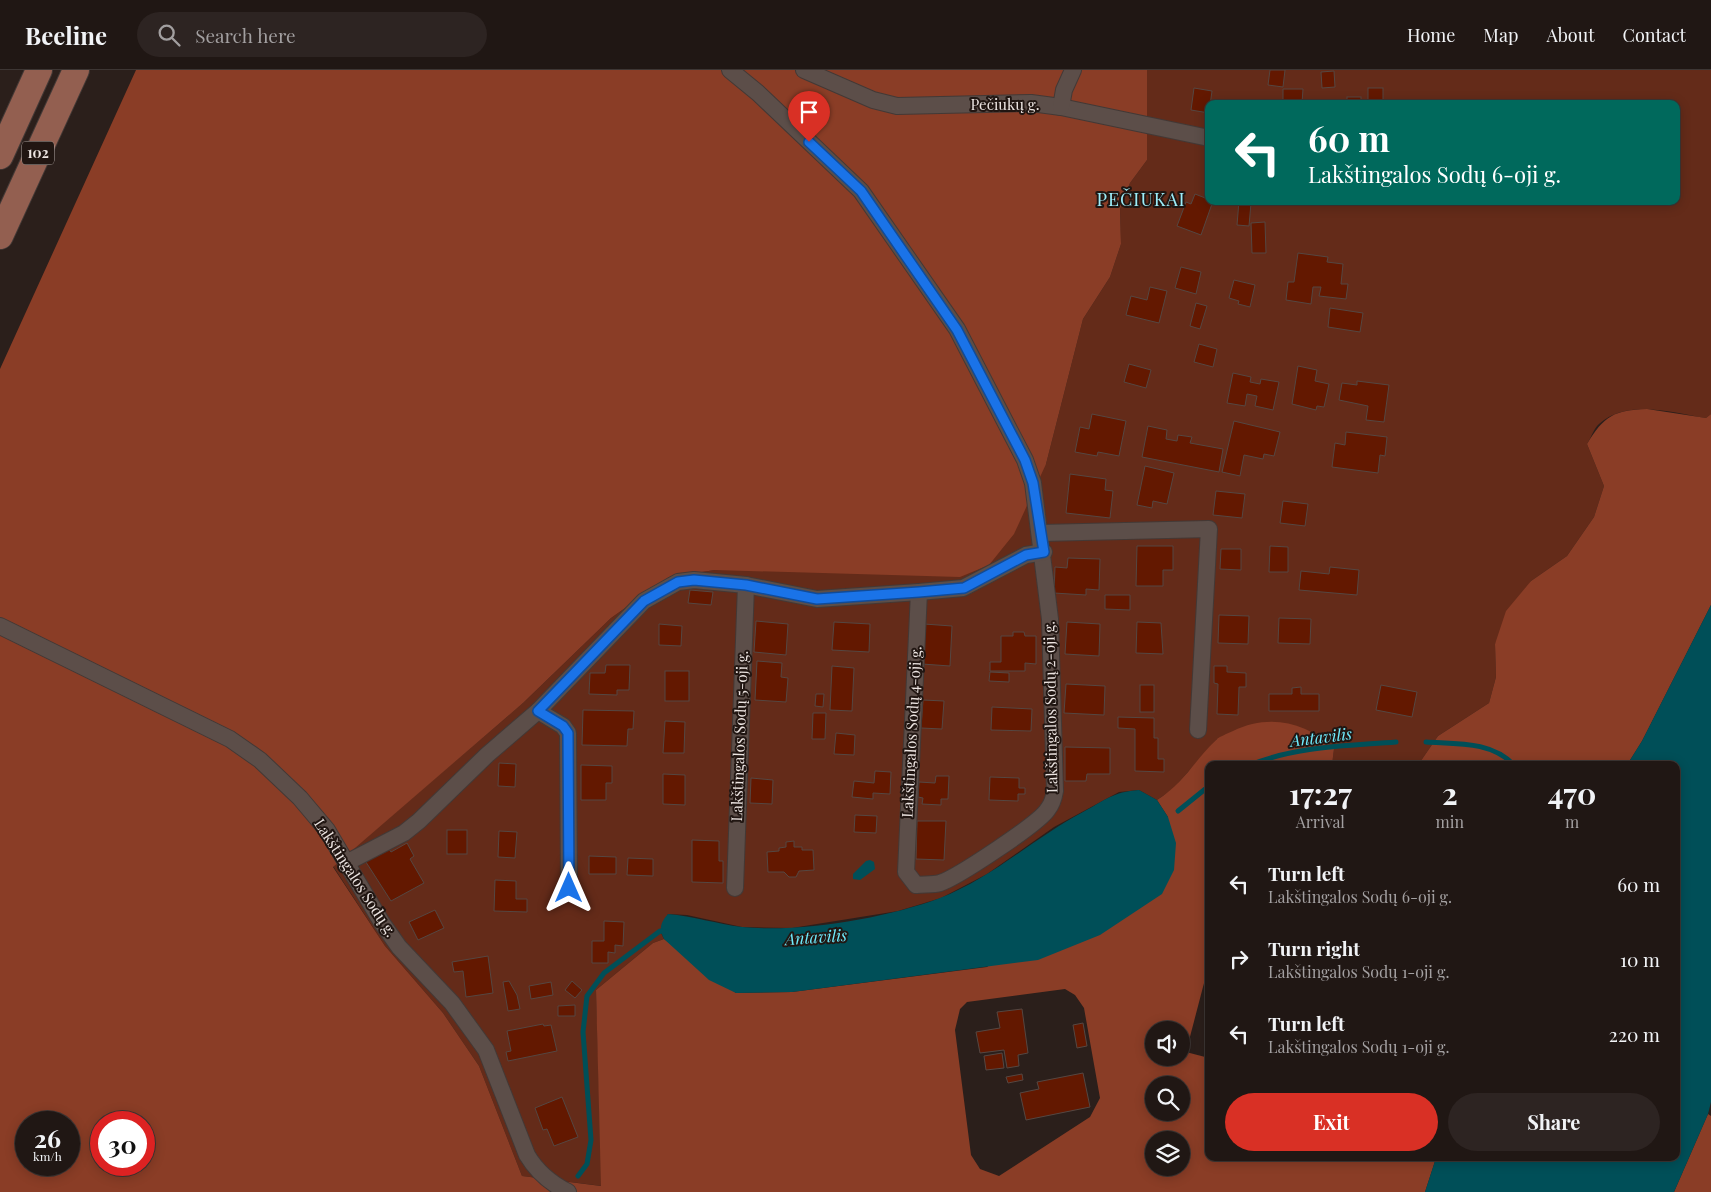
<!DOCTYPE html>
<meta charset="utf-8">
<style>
body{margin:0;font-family:"Playfair Display",serif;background:#2d2422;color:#f1f3f6;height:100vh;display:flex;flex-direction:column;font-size:19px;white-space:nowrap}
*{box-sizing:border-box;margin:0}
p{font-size:16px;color:#a29fa0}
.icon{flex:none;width:28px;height:28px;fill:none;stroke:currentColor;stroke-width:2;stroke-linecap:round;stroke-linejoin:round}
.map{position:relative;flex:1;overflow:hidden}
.panel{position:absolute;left:1205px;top:691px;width:475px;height:400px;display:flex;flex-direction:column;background:#201714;border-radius:10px;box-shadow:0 2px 12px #0003,0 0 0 1px #3d3634}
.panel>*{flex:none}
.banner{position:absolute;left:1205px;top:30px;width:475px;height:105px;border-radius:10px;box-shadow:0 2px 12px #0003,0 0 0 1px #3d3634;background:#00695c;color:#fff;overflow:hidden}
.buttons{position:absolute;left:1145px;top:951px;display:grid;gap:10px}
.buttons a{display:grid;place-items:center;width:45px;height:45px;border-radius:50%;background:#201714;box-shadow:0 2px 12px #0003,0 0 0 1px #3d3634;font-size:25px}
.speed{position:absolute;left:15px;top:1041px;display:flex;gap:10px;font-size:25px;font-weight:700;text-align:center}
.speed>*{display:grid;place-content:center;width:65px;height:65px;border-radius:50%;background:#201714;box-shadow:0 2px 12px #0003,0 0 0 1px #3d3634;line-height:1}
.speed small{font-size:12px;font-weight:400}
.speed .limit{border:8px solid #d22;background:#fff;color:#111}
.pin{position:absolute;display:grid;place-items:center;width:42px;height:42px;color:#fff;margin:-51px -21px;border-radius:50% 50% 50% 0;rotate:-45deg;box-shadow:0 0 5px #0007}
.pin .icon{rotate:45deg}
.me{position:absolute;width:55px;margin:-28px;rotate:0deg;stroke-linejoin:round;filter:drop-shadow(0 0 4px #0008)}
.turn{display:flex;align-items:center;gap:18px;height:105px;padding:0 20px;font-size:22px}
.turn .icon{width:65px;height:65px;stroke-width:2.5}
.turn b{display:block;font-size:35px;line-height:42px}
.eta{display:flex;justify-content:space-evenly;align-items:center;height:85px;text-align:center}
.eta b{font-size:30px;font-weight:700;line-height:35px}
.button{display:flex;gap:10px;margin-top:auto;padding:10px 20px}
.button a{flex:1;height:58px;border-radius:30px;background:#d93025;color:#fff;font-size:20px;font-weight:700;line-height:58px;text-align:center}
.button a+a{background:#2d2422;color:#f1f3f6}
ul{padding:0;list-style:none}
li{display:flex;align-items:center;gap:15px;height:75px;padding:0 20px}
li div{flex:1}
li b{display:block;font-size:19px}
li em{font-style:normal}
header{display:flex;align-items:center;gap:30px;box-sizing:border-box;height:70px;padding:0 25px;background:#201714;border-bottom:1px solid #3d3634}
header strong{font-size:24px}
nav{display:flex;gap:28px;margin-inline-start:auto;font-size:18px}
.search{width:350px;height:45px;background:#2d2422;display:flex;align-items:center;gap:12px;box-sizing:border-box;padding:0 18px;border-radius:28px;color:#a29fa0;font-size:19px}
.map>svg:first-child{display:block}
.green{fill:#642b19;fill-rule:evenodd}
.forest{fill:#8a3d26;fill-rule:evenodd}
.water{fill:#004f58}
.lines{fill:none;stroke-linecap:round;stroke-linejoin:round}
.stream{stroke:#004f58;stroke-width:5}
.building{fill:#631800;stroke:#554742}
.minor-casing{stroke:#433936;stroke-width:18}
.primary-casing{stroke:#433936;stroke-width:28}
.minor{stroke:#5c4e49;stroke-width:16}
.primary{stroke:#935f50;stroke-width:26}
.route-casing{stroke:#114b97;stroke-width:12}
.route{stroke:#1a73e8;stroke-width:9}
.labels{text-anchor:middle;stroke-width:4;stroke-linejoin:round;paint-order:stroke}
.shield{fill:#211612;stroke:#afa6a3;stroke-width:1}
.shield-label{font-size:14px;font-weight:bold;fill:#ece4e1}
.street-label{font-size:15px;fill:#ece4e1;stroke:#211612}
.water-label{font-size:16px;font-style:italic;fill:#6fecfe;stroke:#211612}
.quarter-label{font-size:18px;letter-spacing:1px;fill:#9cedf9;stroke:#211612}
</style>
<header>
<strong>Beeline</strong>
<div class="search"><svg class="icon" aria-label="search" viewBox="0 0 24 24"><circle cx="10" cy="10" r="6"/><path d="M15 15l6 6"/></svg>Search here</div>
<nav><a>Home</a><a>Map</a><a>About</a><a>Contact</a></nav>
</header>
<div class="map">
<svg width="1711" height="1122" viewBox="0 0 1711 1122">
<rect width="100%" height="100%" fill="#2b1f1b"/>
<path class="green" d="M1147,0H1711V344L1706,348C1674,343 1627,328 1599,354C1594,358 1591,368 1587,374L1604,416L1594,447L1567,486L1531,511L1495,574L1496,607L1489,633L1438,666L1418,695H1332L1334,679L1217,669L1173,719L1157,730L1139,720L1119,722L1054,757L987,804L941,828L898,841L792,858L742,857L687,845L668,844L660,861L664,869L653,873L596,920L602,1116L522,1106L479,996L443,943L385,876L333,796L523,633L611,548L669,507L715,500L1046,394L1083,249L1110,207L1121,174L1120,139L1130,113L1147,90ZM1209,34H1676V131H1209Z"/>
<g class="forest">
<path d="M136,0H1147V90L1130,113L1120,139L1121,174L1110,207L1083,249L1046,394L1014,464L989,495L960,507L715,500L669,507L611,548L523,633L333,797L385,876L443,943L479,996L522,1106L601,1116L596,920L653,873L664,869L736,923L792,922L987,897L1168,747L1157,730C1184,713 1194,691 1216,670C1220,666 1227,664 1233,661C1268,644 1306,651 1334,679L1332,695H1209V894L1186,982L1209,988V1088H1436L1425,1122H0V299ZM1065,919L1075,925L1084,938L1100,1028L1090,1047L999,1106L980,1099L971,1085L955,960L960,939L967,932ZM1154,960H1181V988H1154ZM1154,1015H1181V1042H1154ZM26,1052H69V1095H26ZM101,1052H144V1095H101ZM1154,1070H1181V1098H1154Z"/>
<path d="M1647,339L1706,348L1711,344V535L1642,671L1627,695H1418L1438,666L1489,633L1496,607L1495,574L1506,541L1531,511L1567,486L1594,447L1604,416L1587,374C1604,346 1614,340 1647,339Z"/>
<path d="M1708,1044L1711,1046V1122H1674Z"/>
</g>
<g class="water">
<path d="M1711,535V1032L1708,1044L1674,1122H1425L1436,1088H1676V695H1627L1642,671Z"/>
<path d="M1139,720L1157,730L1168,747L1176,773L1174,800L1162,824L1100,865L1038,890L792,922L736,923L709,910L664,869C659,859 660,853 668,844C693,846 717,854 742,857C800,863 887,848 940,828C992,808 1034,768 1083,742C1105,730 1113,722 1139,720Z"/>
<path d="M870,790L874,792L875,799L860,810L853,809V804L866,791Z"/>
</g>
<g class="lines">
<g class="stream">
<path d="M1426,672C1457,674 1491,671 1514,695"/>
<path d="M1250,695C1297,676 1347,676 1396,672"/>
<path d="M1178,741L1209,716"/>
<path d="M578,1106L587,1094L591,1070L583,962L587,926L604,903L660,861L666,862"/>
</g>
</g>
<g class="building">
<path d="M1270,0H1285L1283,17L1268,15Z"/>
<path d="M1334,1L1335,17L1322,18L1321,2Z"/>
<path d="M1194,18L1212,21L1209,43L1191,40Z"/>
<rect x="1368" y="18" width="15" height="16"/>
<path d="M1283,19H1303L1302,33L1283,32Z"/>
<rect x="1347" y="27" width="14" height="7"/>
<path d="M1195,124L1213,131L1201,165L1177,156L1186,132L1191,134Z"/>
<path d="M1239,131L1251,133L1249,156L1237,155Z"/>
<path d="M1265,152L1266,183H1252L1251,153Z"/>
<path d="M1298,183L1328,187L1327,192L1343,194L1341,214H1348L1346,229L1319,226L1321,217H1313L1311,234L1286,230L1288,212H1294Z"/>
<path d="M1181,197L1201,202L1196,224L1175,218Z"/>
<path d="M1234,210L1255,215L1250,237L1238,234L1239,231L1229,228Z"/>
<path d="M1150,217L1167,221L1159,253L1126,245L1131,226L1147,230Z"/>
<path d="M1196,233L1207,236L1200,259L1190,256Z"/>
<path d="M1330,238L1363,243L1360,262L1328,257Z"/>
<path d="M1199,274L1217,279L1213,297L1194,292Z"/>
<path d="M1129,294L1151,300L1146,318L1124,312Z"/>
<path d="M1298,296L1317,300L1315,311L1329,314L1324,337L1317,336L1316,340L1292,334Z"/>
<path d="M1233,303L1251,307L1250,312L1260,314L1261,309L1279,312L1273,340L1255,336L1257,326L1247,324L1245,336L1227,333Z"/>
<path d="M1357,311L1389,315L1384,352L1366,350L1368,336L1339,330L1342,313L1357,315Z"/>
<path d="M1092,344L1126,351L1119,386L1098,382L1097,386L1075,382L1080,357L1089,359Z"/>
<path d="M1234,351L1280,362L1274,386L1264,384L1263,389L1244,385L1240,406L1222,402Z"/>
<path d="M1148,356L1167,360L1166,369L1177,371L1178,365L1192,367L1190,373L1223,379L1219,402L1142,387Z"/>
<path d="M1346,362L1387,367L1385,386L1380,385L1378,403L1332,397L1335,373L1345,375Z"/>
<path d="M1145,396L1174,403L1167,434L1153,431L1152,438L1137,435Z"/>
<path d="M1070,404L1106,409L1105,420L1113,421L1110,448L1066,443Z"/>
<path d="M1216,421L1245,424L1242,448L1213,445Z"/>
<path d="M1283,431L1308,434L1305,456L1280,453Z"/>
<path d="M1137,476H1173V500H1163V516H1136Z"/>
<path d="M1270,476L1288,477V502H1269Z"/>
<path d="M1221,479H1241V500L1220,499Z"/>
<path d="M1068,488L1100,489L1099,520L1086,519V525L1054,523L1055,497L1067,498Z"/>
<path d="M1330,497L1359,500L1357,525L1299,520L1301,501L1329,504Z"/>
<path d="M690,520L713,522L711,535L688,533Z"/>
<path d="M1105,525H1130V540L1105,539Z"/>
<path d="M1219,545L1249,546L1248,574L1218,573Z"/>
<path d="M1279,548L1311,549L1310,574L1278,573Z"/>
<path d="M756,551L788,554L786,585L754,582Z"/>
<path d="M834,552L870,554L869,582L832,580Z"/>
<path d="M1067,552L1100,554L1099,586L1065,584Z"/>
<path d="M1137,552L1161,553L1163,584L1136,583Z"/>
<path d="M659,554L682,556L681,576L659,575Z"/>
<path d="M924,554L952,556L950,596L922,594Z"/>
<path d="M1013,562H1024L1025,566H1036V594L1025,593V601H990V592H1001V566H1013Z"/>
<path d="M757,591L782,593L781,607L788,608L786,632L755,630Z"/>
<path d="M606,595H630L629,620H617V625L589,624L590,603H605Z"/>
<path d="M832,596L854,598L852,641L830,640Z"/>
<path d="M1214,596H1227V602L1246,603V617H1239L1238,645L1217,644L1218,614L1214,613Z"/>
<rect x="665" y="601" width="24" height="30"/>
<path d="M990,602L1009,603V612L989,611Z"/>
<path d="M1066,614L1105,616L1104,645L1064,643Z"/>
<rect x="1140" y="615" width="14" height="27"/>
<path d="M1381,615L1417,622L1412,647L1376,640Z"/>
<path d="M1301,617V624H1319V641H1269V624H1292V618Z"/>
<path d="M816,624H824L823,637L815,636Z"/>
<path d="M923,630L944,631L942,659L921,658Z"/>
<path d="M992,637L1032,639L1031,661L991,660Z"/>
<path d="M583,640L634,641L633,659H628L627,676L582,675Z"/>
<path d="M813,643H826L825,669H812Z"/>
<path d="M1118,647L1154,648V668H1158V689H1164V702L1135,701V659L1118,658Z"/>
<path d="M665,651L685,652L684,683H663Z"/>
<path d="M836,663L855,665L854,685L834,684Z"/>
<path d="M1065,677L1110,678V704H1087L1086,711H1065Z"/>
<path d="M499,693L516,694L515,717L498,716Z"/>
<path d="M581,695L612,696V713H606V730H581Z"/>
<path d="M875,701L891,702L890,724L873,723V729L852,727L854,711L874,713Z"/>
<path d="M663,704L685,705V735L663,734Z"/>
<path d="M936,706H949L948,729H941V735L922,734L923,728L918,727L919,712L935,713Z"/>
<path d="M990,707L1019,708V718H1025V724H1018V731L989,730Z"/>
<path d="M751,708L773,710L772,734L750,733Z"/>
<path d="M855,745L877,746L876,763L854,762Z"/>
<path d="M917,751H946L944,790L916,789Z"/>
<rect x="447" y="760" width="20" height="24"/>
<path d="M499,761L517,762L515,788L498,787Z"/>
<path d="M692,770L719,771V791H723V813L692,812Z"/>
<path d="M794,771V777H802V780H813L814,800L799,801L796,807H789L784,802H768L767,782L779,781V778L786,777V772Z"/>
<path d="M407,773L414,786L410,789L424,813L391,831L364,789L387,776L391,782Z"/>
<path d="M589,786L616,787V804H589Z"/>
<path d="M628,788L653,789V806L627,805Z"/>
<path d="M495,810L516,811V829H527V842L494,841Z"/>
<path d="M435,840L444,858L418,870L409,852Z"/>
<path d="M604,851L624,852L623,876L615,875V883L608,882V893H592V871H604Z"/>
<path d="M488,886L493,923L466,927L463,901L454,902L452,892Z"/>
<path d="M509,911L517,925L520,939L508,941L503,912Z"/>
<path d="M572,911L582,920L575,928L565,920Z"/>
<path d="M551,912L553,925L531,929L529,916Z"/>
<path d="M575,935V946H558V936Z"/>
<path d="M1022,939L1028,983L1018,985L1019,996L1007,998L1004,980L980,983L976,962L1000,958L997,942Z"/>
<path d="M1083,953L1087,976L1077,978L1073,955Z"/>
<path d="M543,954L544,956L551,955L557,981L508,991L506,982L511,981L507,961Z"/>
<path d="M1002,983L1004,998L986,1000L984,986Z"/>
<path d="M1083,1003L1090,1037L1026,1050L1020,1023L1039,1019L1037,1012Z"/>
<path d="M1022,1004L1023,1010L1008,1013L1006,1007Z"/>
<path d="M562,1027L578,1067L554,1076L547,1059L543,1060L535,1038Z"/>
</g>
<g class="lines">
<defs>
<g id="minor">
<path d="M730,0L758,23L861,121L957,259L1025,390L1033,413L1050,549L1055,721C1054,727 1052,734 1048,739C1040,753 956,808 940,813C933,815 924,814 916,815L906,802L919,522"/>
<path d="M804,0L873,30L897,36L1031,33L1061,37L1209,68"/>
<path d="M1061,37L1064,20L1073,0"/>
<path d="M1041,463L1209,459L1198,660"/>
<path d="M0,556L230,669L260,690L300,728L327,760L382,853L399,877L452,933L486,980L527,1085C537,1102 550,1113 568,1122"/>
<path d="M538,641L563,656L568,663L569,818"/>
<path d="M346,793L404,763L419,751L487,685L538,641L644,531L678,512L694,510L746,515L817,529L919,522L963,518L1026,485L1044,482"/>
<path d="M735,818L746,515"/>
</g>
<g id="primary">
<path d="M0,86L39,0"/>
<path d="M0,166L76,0"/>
</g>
</defs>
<use href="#minor" class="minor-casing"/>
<use href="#primary" class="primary-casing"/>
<use href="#minor" class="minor"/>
<use href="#primary" class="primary"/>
</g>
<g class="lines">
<defs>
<path id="route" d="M569,818L568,663L563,656L538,641L644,531L678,512L694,510L746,515L817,529L919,522L964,518L1026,485L1044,482L1033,413L1025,390L957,260L861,121L809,72"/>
</defs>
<use href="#route" class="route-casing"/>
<use href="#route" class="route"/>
</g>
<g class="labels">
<rect class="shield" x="22" y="71.5" width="32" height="23" rx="4"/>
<g class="shield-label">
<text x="38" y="88">102</text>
</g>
<g class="street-label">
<text x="1005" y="40">Pečiukų g.</text>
<text transform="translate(1051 637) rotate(-91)" y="5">Lakštingalos Sodų 2-oji g.</text>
<text transform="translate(912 662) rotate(-87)" y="5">Lakštingalos Sodų 4-oji g.</text>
<text transform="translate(740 666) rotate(-88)" y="5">Lakštingalos Sodų 5-oji g.</text>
<text transform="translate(355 808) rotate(57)" y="5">Lakštingalos Sodų g.</text>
</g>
<g class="water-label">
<text transform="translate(1321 667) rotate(-7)" y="6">Antavilis</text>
<text transform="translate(816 867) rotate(-4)" y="6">Antavilis</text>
</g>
<g class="quarter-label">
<text x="1141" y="136">PEČIUKAI</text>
</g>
</g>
</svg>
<div class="buttons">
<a><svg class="icon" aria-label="sound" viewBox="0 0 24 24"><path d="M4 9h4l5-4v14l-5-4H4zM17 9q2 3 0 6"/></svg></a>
<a><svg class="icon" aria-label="search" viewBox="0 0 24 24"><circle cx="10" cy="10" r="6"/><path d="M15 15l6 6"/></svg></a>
<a><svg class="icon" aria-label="layers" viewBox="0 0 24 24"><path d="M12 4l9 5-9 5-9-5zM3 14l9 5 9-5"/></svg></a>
</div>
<div class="speed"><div>26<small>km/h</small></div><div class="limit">30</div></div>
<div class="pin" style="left:809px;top:72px;background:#d93025"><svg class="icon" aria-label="arrive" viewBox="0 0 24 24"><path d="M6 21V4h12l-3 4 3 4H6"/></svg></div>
<svg class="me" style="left:569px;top:818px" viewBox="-20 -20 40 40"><path d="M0-17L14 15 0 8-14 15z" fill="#1a73e8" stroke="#fff" stroke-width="4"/></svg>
<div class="banner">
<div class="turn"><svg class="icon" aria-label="left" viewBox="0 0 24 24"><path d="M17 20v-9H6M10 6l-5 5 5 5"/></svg><div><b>60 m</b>Lakštingalos Sodų 6-oji g.</div></div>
</div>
<section class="panel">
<div class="eta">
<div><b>17:27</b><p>Arrival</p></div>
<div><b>2</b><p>min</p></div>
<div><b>470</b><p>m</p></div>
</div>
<ul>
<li><svg class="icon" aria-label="left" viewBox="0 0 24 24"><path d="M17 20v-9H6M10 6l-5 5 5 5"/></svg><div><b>Turn left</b><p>Lakštingalos Sodų 6-oji g.</p></div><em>60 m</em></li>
<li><svg class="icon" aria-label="right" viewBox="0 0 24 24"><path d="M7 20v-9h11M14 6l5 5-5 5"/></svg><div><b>Turn right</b><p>Lakštingalos Sodų 1-oji g.</p></div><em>10 m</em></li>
<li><svg class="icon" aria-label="left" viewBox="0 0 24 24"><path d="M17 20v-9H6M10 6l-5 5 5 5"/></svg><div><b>Turn left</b><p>Lakštingalos Sodų 1-oji g.</p></div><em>220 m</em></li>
</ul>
<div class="button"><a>Exit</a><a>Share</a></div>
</section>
</div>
